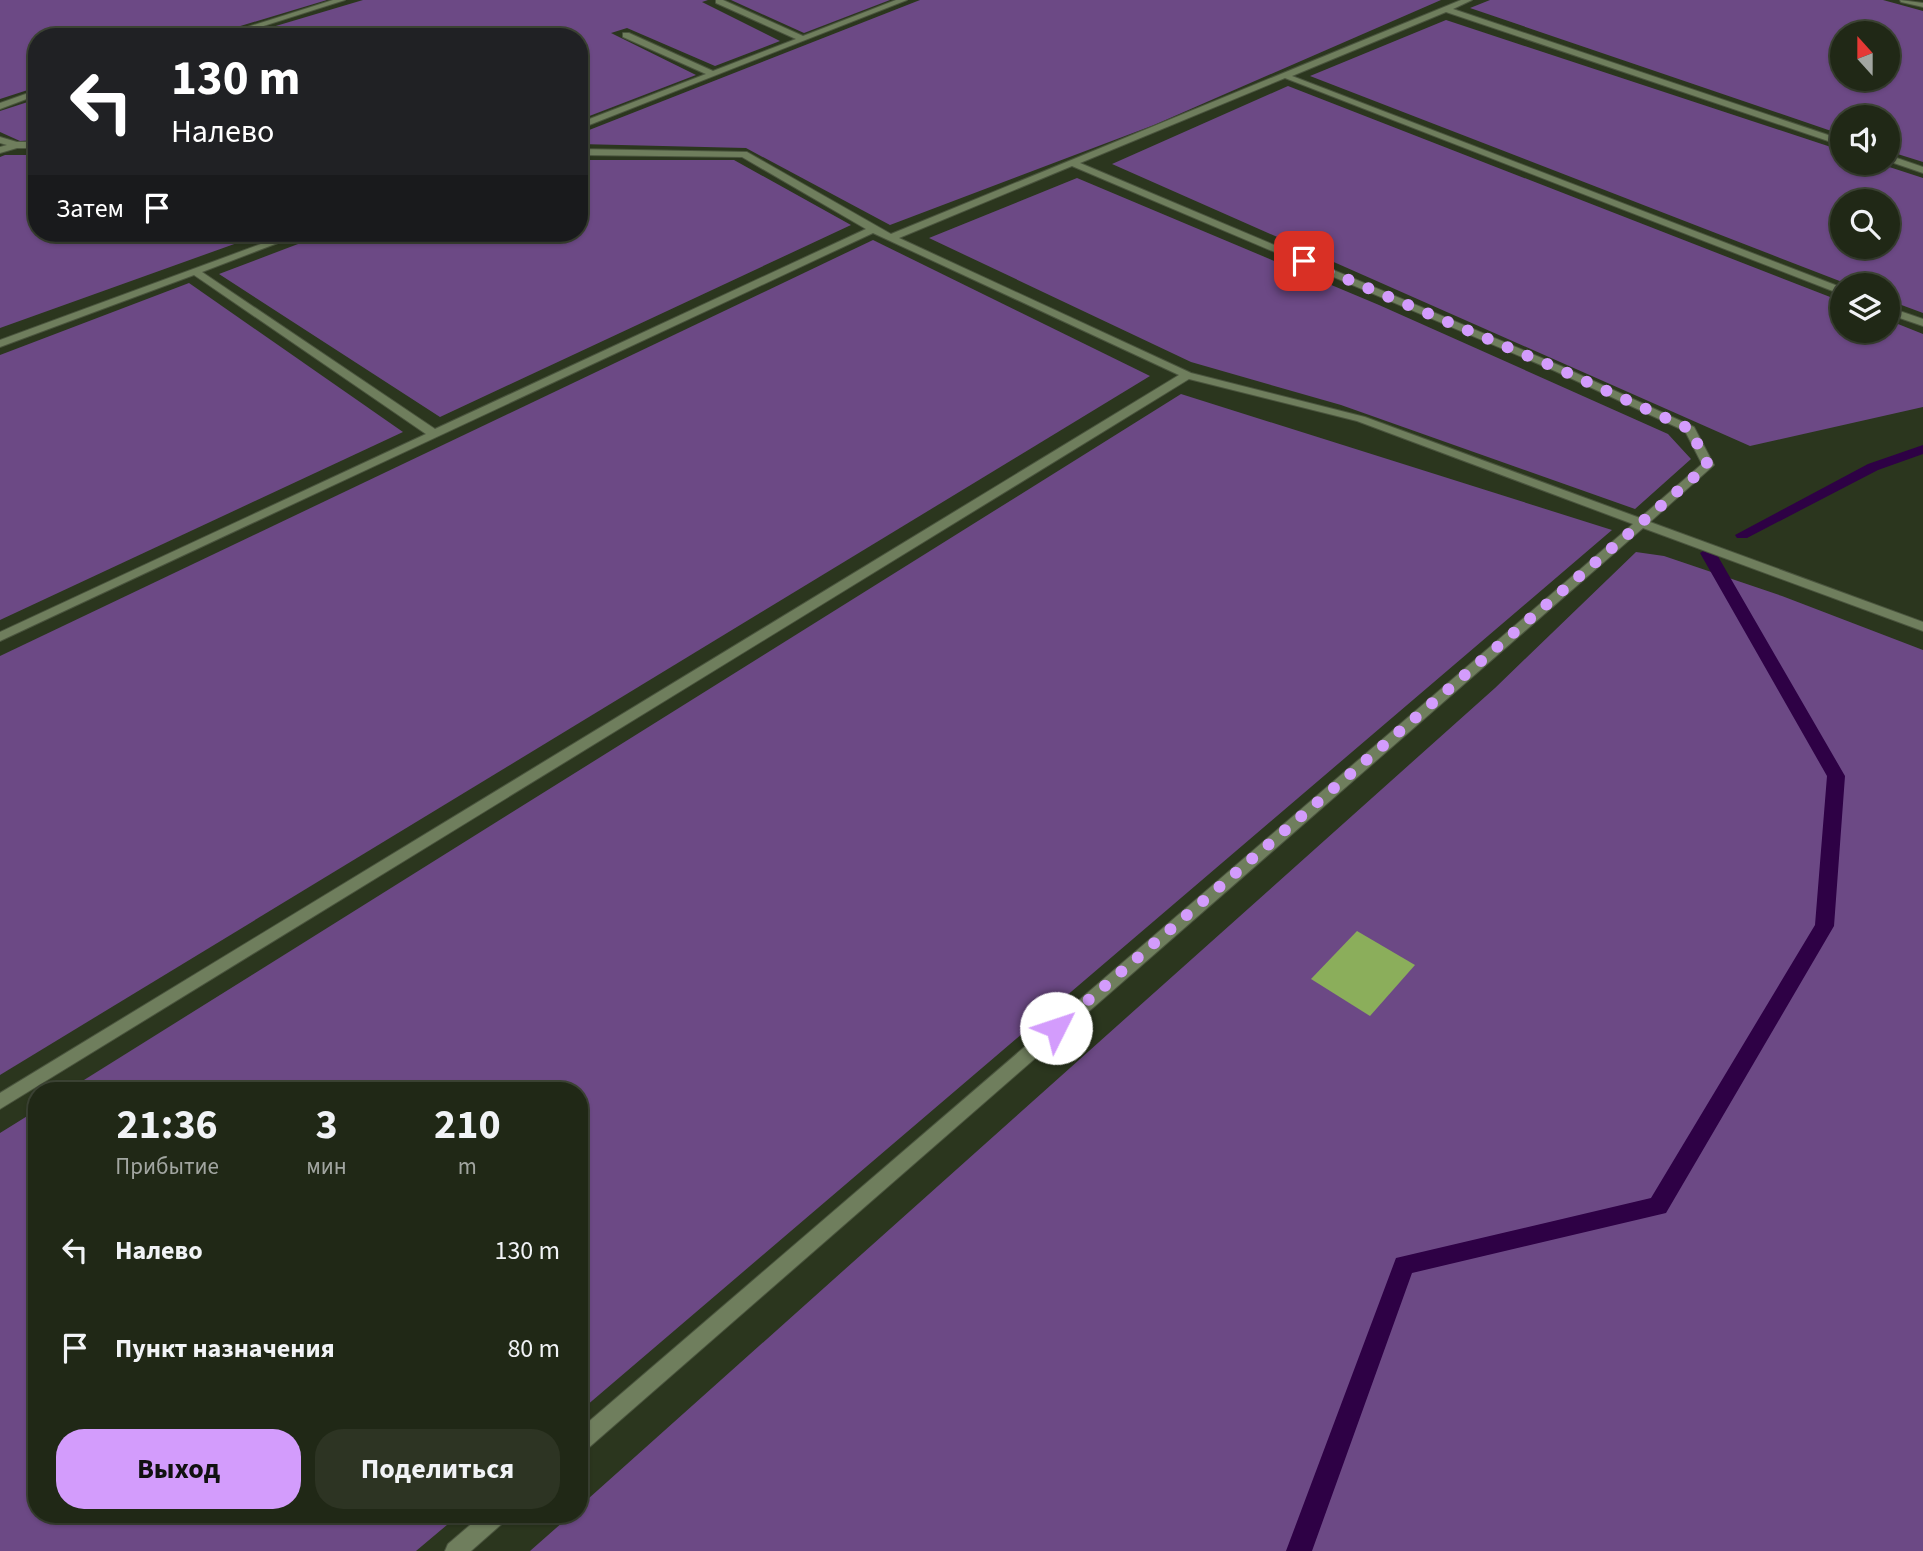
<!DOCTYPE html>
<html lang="ru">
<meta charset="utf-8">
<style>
body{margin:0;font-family:"Source Sans 3",sans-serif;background:#2d3423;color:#f1f3f6;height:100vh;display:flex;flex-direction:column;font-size:26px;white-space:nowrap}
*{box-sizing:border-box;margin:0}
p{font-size:23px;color:#a2a6a1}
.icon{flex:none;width:38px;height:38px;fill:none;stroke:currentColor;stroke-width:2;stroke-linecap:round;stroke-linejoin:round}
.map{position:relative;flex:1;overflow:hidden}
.side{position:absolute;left:28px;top:1082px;width:560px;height:441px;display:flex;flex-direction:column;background:#202816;border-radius:28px;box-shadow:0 2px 5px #0004,0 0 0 2px #3d4435}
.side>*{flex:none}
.hud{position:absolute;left:28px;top:28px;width:560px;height:214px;border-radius:28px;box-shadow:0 2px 5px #0004,0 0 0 2px #3d4435;background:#202124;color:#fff;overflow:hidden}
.needle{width:46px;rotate:339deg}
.fabs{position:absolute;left:1830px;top:21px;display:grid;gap:14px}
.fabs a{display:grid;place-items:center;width:70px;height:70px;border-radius:50%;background:#202816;box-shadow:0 2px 5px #0004,0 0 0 2px #3d4435;font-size:35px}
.pin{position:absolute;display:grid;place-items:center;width:60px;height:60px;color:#fff;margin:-30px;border-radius:14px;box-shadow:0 4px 10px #0006}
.me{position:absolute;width:77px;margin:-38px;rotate:49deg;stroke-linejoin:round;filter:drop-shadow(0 0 5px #0008)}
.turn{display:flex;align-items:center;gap:24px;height:147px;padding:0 28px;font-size:32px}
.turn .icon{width:91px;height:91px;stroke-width:2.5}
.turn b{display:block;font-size:49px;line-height:60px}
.then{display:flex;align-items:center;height:66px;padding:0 28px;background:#0003;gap:14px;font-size:26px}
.eta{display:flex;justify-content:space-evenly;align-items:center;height:119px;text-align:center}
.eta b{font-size:42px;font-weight:700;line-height:49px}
.primary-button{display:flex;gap:14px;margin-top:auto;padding:14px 28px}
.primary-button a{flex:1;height:80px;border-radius:28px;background:#d39cfc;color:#111;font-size:28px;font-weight:700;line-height:80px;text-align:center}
.primary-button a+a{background:#2d3423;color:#f1f3f6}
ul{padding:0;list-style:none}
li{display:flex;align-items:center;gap:21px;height:98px;padding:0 28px}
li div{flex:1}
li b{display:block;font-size:26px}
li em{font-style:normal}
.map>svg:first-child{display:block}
.green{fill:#6c4985;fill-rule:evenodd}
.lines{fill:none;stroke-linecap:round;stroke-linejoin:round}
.stream{fill:#2e0145;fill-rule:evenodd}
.building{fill:#8bae5b}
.lane-casing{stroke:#4a543e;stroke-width:2}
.lane{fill:#6f7e5d;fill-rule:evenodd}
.route{stroke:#d39cfc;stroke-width:12;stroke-dasharray:0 21.6}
</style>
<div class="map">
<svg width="1923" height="1551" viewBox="0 0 1923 1551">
<rect width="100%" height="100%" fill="#2b361e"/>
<g class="green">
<path d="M0,0H327L204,37H37V87L0,99Z"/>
<path d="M363,0H708L702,2L780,41L715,66L627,28L611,33L696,75L579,120V37H239Z"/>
<path d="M731,0H890L804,33Z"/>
<path d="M920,0H1441L1154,125L890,225L746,148L579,144V134Z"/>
<path d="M1490,0H1883L1923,11V162L1888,151V117H1843V135L1470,8ZM1843,33H1888V79H1843Z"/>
<path d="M1446,20L1843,151V163H1877L1923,178V313L1888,300V285H1850L1310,76ZM1843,201H1888V247H1843Z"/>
<path d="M1288,86L1843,302V331H1888V320L1923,334V407L1750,446L1112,164Z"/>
<path d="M37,99V140L20,141L0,132V111Z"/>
<path d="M5,155H37V233H265L0,328V157Z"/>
<path d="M579,160H734L851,225L440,417L219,274L327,233H579Z"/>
<path d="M1077,178L1379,305L1668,434L1691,459L1635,509L1341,405L1191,362L929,238Z"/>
<path d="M873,240L1150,376L0,1075V656Z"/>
<path d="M189,283L403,432L0,620V355Z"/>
<path d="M1181,394L1612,530L579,1412V1090H68Z"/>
<path d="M1636,552L1664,556L1782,596L1923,650V1551H530L572,1514H579V1507L1495,688Z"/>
<path d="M37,1110V1514H460L416,1551H0V1133Z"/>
</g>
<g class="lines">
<g class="stream">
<path d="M1923,445V454L1878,470L1747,538H1737L1735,535L1868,464Z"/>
<path d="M1708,548L1716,553L1845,776L1834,926L1666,1213L1412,1273L1312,1551H1286L1396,1258L1651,1198L1815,925L1827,776L1700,553Z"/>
</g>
</g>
<path class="building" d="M1357,931L1415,965L1370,1016L1311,979Z"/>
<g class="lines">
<defs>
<g id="lane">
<path d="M333,0H345L229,37H216Z"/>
<path d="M716,0H723L803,36L896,0H907L579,129V123L706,74L623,37V33H629L713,71L796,39L716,3Z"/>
<path d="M1461,0H1472L1453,9L1843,140V146L1446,12L1292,76L1843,288V295L1285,78L1080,163L1563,367L1694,427L1714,465L1650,522L1923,622V631L1643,528L586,1450L579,1453V1430L1633,524L1357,421L1189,379L0,1109V1093L1179,375L873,233L0,641V632L426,434L194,275L0,347V340L291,233H304L202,272L435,429L866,229L742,157L579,155V149L747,152L891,234ZM1072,166L1555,371L1685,431L1702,464L1640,518L1365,417L1191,373L899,238Z"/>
<path d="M1900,0L1923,3V7L1901,2Z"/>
<path d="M37,90V95L0,109V103Z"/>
<path d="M0,137L17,142H37V148H17L0,153V147L7,145L0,143Z"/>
<path d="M1888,155L1923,167V173L1888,161Z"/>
<path d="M1888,307L1923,319V326L1888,314Z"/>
<path d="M483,1514H508L505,1521L471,1551H445L448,1544Z"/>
</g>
</defs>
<use href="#lane" class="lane-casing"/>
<use href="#lane" class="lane"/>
</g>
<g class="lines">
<path class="route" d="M1056,1028L1708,465L1690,429L1559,369L1304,261"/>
</g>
</svg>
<div class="fabs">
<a><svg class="needle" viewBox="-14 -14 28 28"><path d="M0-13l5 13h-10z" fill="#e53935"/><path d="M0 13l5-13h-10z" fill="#a2a6a1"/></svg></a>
<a><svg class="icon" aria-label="sound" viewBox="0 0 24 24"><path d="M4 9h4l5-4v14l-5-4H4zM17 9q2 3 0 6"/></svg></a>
<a><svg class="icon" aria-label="search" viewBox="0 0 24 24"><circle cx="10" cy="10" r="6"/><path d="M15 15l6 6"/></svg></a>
<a><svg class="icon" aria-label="layers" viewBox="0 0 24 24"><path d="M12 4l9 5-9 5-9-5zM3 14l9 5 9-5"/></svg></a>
</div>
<div class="pin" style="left:1304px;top:261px;background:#d93025"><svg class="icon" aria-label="arrive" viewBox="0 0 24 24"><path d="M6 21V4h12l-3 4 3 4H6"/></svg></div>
<svg class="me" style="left:1056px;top:1028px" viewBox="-20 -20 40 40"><circle r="19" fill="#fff"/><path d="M0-13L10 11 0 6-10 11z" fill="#d39cfc"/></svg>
<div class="hud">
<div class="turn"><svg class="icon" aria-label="left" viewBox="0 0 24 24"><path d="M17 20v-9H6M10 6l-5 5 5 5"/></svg><div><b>130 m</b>Налево</div></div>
<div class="then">Затем<svg class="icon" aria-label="arrive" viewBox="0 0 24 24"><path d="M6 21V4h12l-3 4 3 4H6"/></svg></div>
</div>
<section class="side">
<div class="eta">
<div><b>21:36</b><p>Прибытие</p></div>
<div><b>3</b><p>мин</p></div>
<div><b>210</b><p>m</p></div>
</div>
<ul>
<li><svg class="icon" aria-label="left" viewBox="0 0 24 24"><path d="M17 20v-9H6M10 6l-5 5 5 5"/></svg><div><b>Налево</b></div><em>130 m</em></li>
<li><svg class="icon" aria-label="arrive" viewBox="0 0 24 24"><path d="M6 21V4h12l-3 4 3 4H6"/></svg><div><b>Пункт назначения</b></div><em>80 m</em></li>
</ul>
<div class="primary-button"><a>Выход</a><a>Поделиться</a></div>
</section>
</div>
